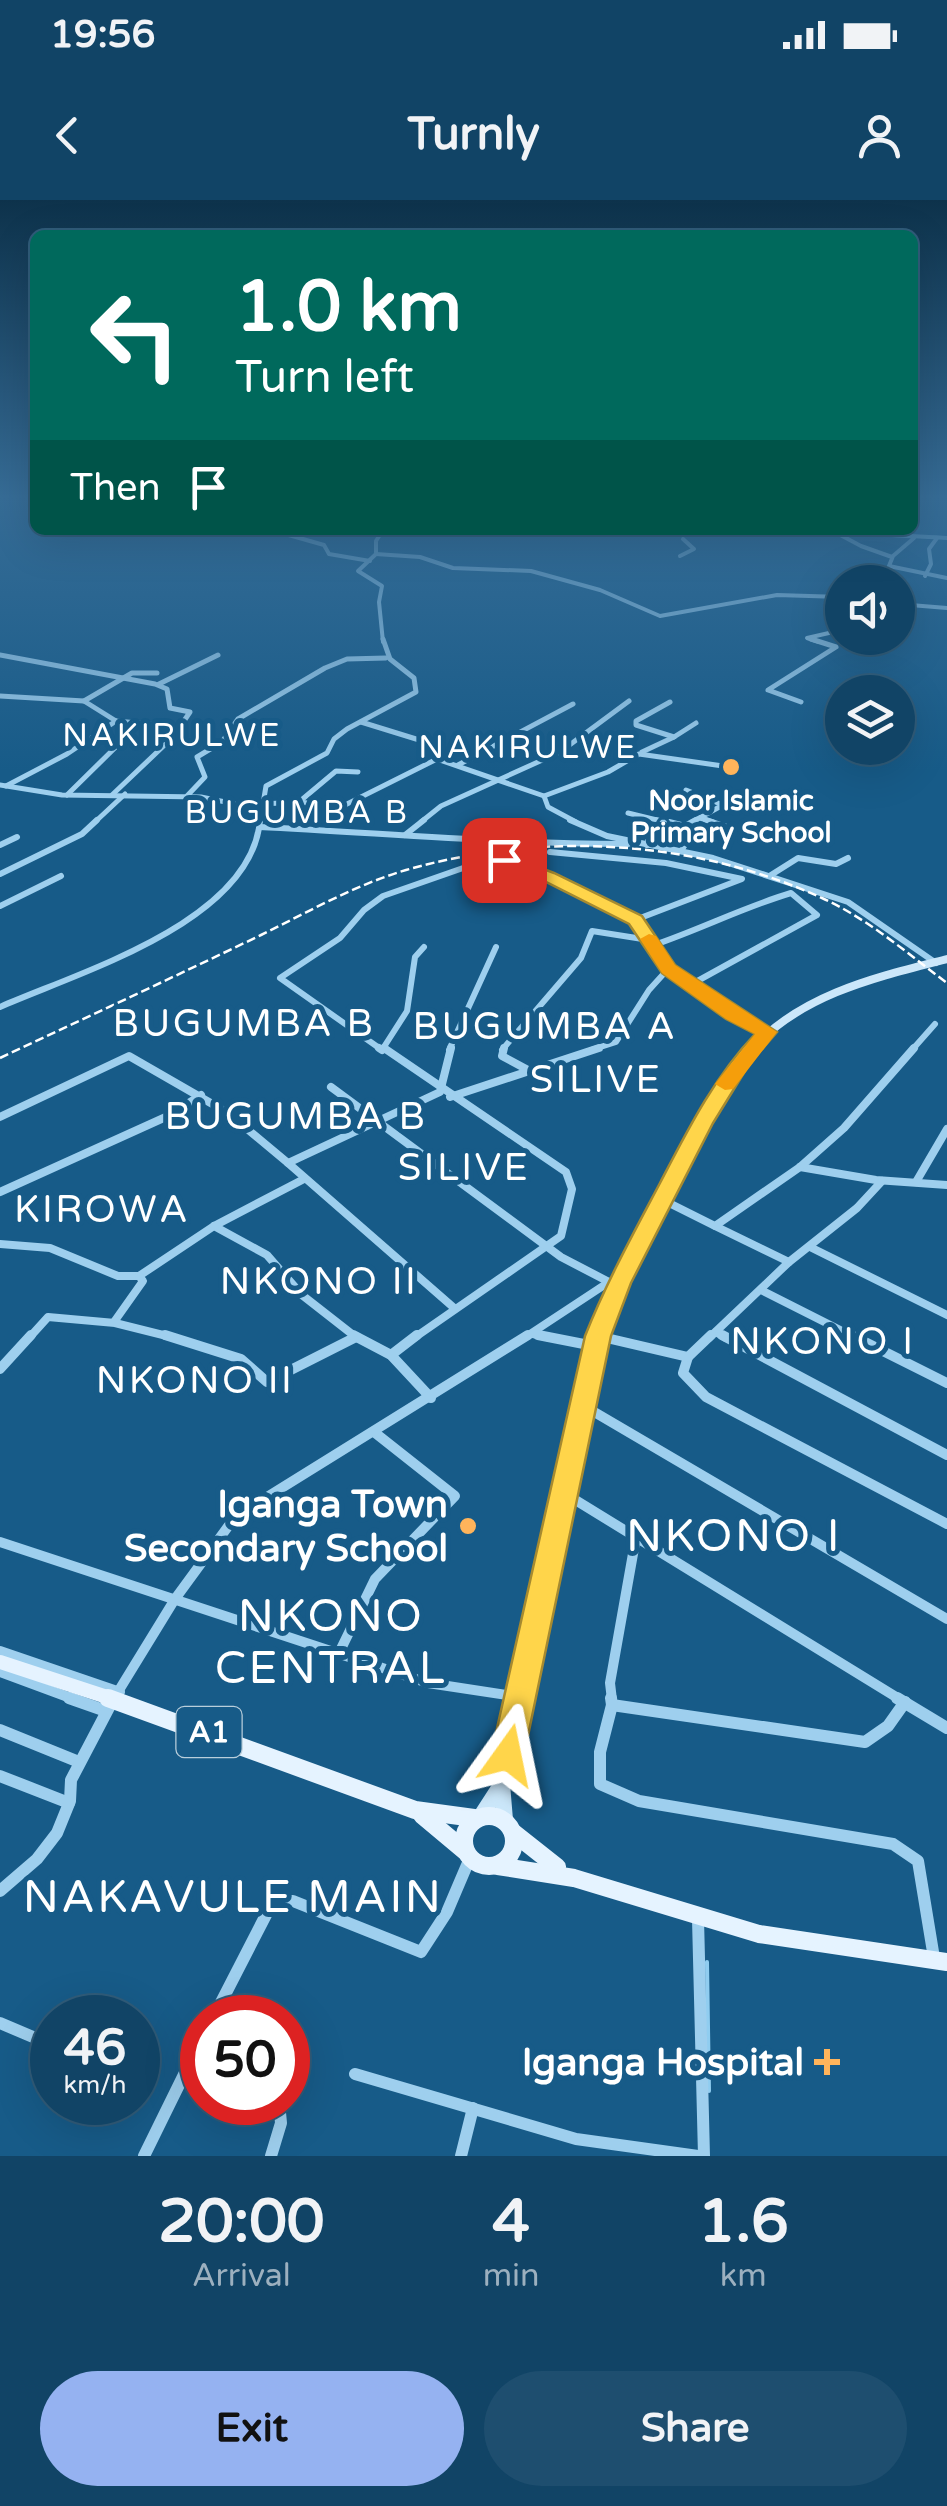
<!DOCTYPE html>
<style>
body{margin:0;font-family:"Varela Round",sans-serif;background:#1e4e6f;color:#f1f3f6;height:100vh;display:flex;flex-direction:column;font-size:38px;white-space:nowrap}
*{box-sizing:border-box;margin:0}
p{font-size:32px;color:#9cb0bf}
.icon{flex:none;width:55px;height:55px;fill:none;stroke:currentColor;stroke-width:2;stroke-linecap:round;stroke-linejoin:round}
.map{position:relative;height:1956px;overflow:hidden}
.details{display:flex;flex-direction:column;background:#146;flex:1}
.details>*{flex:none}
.banner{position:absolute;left:30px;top:30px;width:888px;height:305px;border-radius:15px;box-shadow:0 10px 40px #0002,0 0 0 2px #305c7a;background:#00695c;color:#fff;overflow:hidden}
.controls{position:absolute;left:825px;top:365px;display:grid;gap:20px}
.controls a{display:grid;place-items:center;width:90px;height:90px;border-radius:50%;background:#146;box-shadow:0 10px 40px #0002,0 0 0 2px #305c7a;font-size:50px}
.speed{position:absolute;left:30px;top:1795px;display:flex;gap:20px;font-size:50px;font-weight:700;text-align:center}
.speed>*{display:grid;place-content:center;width:130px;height:130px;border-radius:50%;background:#146;box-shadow:0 10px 40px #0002,0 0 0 2px #305c7a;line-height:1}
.speed small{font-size:25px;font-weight:400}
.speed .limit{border:15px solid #d22;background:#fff;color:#111}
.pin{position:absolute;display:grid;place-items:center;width:85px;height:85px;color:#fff;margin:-42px;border-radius:20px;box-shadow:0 5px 15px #0006}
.me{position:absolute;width:110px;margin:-55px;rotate:12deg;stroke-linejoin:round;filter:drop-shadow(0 0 8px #0008)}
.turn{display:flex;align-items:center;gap:35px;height:210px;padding:0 40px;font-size:45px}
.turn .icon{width:130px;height:130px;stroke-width:2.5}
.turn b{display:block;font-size:70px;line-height:85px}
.then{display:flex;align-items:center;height:95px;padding:0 40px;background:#0003;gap:20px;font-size:38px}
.eta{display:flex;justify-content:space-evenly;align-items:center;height:170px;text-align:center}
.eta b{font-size:60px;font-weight:700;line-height:70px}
.primary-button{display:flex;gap:20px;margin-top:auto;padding:20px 40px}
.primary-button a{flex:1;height:115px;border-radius:60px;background:#95b2f1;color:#111;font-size:40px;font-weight:700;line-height:115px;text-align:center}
.primary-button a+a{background:#1e4e6f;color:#f1f3f6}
.status{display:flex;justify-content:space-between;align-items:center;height:70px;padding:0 50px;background:#146;direction:ltr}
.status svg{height:28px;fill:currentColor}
header{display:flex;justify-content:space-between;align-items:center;height:130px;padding:0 40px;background:#146;font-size:45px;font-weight:700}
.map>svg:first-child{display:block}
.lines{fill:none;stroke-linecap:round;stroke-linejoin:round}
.stream{stroke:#90cdf0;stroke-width:4}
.minor-far5{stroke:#9ecfee;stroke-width:4}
.minor-far4{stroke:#9ecfee;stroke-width:5}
.minor-far3{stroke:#9ecfee;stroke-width:6}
.minor-far2{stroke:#9ecfee;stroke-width:8}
.minor-far1{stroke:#9ecfee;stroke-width:10}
.minor{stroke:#9ecfee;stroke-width:12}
.secondary-far3{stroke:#cbe7fa;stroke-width:8}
.secondary-far2{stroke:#cbe7fa;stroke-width:10}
.secondary-far1{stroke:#cbe7fa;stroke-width:12}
.secondary{stroke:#cbe7fa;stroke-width:16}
.primary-far1{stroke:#e5f3ff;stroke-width:14}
.primary{stroke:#e5f3ff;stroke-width:18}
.rail{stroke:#fff;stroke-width:2.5;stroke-dasharray:9 4;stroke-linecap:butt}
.route{fill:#ffd54a;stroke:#a68a30;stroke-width:2.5}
.slow{fill:#f59e0b}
.poi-dot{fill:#ffb45b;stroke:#175b88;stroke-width:4}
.labels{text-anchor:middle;stroke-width:10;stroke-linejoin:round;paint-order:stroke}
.far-poi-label{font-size:28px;font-weight:bold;fill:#fff;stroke:#175b88}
.shield{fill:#175b88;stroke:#b9cedb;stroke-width:2.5}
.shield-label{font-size:30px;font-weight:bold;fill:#fff}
.far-quarter-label{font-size:32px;letter-spacing:2.5px;fill:#fff;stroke:#175b88}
.quarter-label{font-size:38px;letter-spacing:2.5px;fill:#fff;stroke:#175b88}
.near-poi-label{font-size:38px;font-weight:bold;fill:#fff;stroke:#175b88;text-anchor:end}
.near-quarter-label{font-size:45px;letter-spacing:2.5px;fill:#fff;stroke:#175b88}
</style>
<div class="status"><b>19:56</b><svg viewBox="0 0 49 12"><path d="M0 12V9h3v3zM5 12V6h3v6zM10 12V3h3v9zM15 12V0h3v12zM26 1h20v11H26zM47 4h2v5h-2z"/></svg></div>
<header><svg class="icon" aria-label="back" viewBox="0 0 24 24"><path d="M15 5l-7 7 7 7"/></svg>Turnly<svg class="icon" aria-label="person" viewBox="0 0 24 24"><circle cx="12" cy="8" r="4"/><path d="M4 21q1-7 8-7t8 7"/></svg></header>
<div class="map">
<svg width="947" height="1956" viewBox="0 0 947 1956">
<rect width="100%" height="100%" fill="#175b88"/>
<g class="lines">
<path class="stream" d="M707,1762L709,1891"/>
<g class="minor-far5">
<path d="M271,330L324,345L329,354L370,361"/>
<path d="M383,330L376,341V354L358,371L382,386L379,402L383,442"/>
<path d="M831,330L861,346L892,357"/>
<path d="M853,330C871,336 924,336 947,338"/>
<path d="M902,330L914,338L893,356L889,366L947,378"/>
<path d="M376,354L420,357L453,368L531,371L600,390L660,416L777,395L842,397"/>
<path d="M680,356L694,349L683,339"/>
<path d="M925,376L931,364L929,349L937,338"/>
<path d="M898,404L947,408"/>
<path d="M898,425L905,426"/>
<path d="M819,442L807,438L842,430"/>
</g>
<g class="minor-far4">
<path d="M0,455L155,484L167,489L170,508L190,512L173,537L112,595"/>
<path d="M159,484L218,455"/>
<path d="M0,496L84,501L116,521L182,527"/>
<path d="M84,501L132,473H157"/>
<path d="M670,502L636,521V525L674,537L696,523"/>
<path d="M801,502L768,490L836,447L811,439"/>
<path d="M361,522L442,547L437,559L544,596L548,607L576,622"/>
<path d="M642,552L674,537"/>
<path d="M458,565L573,504"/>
<path d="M0,585L62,595L201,597L260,609"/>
<path d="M6,586L67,554L116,521"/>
<path d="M686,590L723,605L692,622"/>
<path d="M67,595L133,530"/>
<path d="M544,596L608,572L639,554L723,566"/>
<path d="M186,597L205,577L197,557L222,542L238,519L325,468L347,459L386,458"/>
<path d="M299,602L336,571L358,572"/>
<path d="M262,604L299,602L341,607L437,559"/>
<path d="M628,613L665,622"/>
<path d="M700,618L713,622"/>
<path d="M95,622L125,594"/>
<path d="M260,622L266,586L327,553L334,539L347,529L416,492L414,478L390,459L383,439"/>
<path d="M421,622L441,606L560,552L629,501"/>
</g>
<g class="minor-far3">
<path d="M570,620L607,636L713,658L848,702L936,763"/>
<path d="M655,620L668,623"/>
<path d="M259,627C382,633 505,644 628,644"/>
<path d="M405,635L424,620"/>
<path d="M0,645L17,637"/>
<path d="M647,645L649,637L669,622L685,626L696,620"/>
<path d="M681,651L686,643L727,627L706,620"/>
<path d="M550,652L666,663L742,679L635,720"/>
<path d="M0,674L82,634L97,620"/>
<path d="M771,675L798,658L836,664L848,658"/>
<path d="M0,706L61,676"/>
<path d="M654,745C701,729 744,707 791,693L817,715L692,784"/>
<path d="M0,807C79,772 252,722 260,620"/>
<path d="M382,850L280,778L340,738L364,710L383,696L466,667L510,660L635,720L668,769L733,815L767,832"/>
<path d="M382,850L407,811L415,757L424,747"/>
<path d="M449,850L496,747"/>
<path d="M502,850L581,758L592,731L649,740"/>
<path d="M591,850L616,842L649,790L668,769"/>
<path d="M912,850L935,824"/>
</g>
<g class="minor-far2">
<path d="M379,848L382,850"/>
<path d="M384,848L566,972L572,989L561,1036L414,1138"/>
<path d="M451,848L440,892L288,963L453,1107"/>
<path d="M504,848L502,856L528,870"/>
<path d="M331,887L561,1057L609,1082"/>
<path d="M450,897L599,848"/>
<path d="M0,917L129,856L228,913L288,963"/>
<path d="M800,967L876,980L947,985"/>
<path d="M916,982L947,929"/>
<path d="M0,992L168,916L201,895"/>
<path d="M661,999L715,1026L800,967L844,928L914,848"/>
<path d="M214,1026L267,1055L302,1095L357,1138"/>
<path d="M715,1026L789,1062"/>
<path d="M0,1044L50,1048L118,1076H139L214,1026L304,979"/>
<path d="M810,1047L947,1115"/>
<path d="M761,1090L856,1138"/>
<path d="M114,1122L143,1081L139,1076"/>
<path d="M716,1132L726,1138"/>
<path d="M533,1134L551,1138"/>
<path d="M598,1136L604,1138"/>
<path d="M29,1138L48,1117L115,1123L175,1138"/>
<path d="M524,1138L609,1082"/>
<path d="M709,1138L789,1062L857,1008L882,981"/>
</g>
<g class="minor-far1">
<path d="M165,1135L241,1159L267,1182L356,1137"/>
<path d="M353,1135L391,1155L431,1198"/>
<path d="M538,1135L594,1146"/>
<path d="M711,1135L688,1157L683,1173L706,1197L947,1324"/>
<path d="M722,1135L947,1255"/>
<path d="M851,1135L947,1183"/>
<path d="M598,1136L688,1157"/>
<path d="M391,1155L417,1135"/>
<path d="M0,1169L31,1135"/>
<path d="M584,1206L947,1419"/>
<path d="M564,1293L901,1500"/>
<path d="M0,1342L428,1483L520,1497"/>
<path d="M0,1451L120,1492"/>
<path d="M339,1453L375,1379L455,1296L374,1232"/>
<path d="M0,1472L76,1500"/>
<path d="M113,1500L175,1399L235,1317L528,1135"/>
<path d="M612,1500L610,1483L636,1337"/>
</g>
<g class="minor">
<path d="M69,1498L106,1511"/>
<path d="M611,1498L612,1505L865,1542L888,1526L905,1502"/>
<path d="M897,1498L947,1528"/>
<path d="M612,1505L600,1552V1584L639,1601L893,1644L918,1661L934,1758"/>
<path d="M0,1530L79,1562"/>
<path d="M0,1576L69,1603"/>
<path d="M0,1691L37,1659L57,1633L70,1601L71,1580L114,1498"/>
<path d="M698,1719L704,1956"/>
<path d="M213,1818L268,1711L279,1701H293L421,1752L447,1712L470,1658"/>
<path d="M0,1823L33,1837"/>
<path d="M355,1874L576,1939L698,1956"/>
<path d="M144,1956L202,1838"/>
<path d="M271,1956L281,1923L279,1902"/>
<path d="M461,1956L473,1908"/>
</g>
<path class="secondary-far3" d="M751,850C801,794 877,777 947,759"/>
<path class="secondary-far2" d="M597,1138C635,1039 689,951 742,860L753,848"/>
<path class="secondary-far1" d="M520,1500L598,1135"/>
<g class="secondary">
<path d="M481,1616L501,1585"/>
<path d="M505,1620L502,1584L520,1498"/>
</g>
<path class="primary-far1" d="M0,1462L116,1500"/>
<g class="primary">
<path d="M108,1498L415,1610L474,1618"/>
<path d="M422,1615L465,1651"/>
<circle cx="489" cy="1641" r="25"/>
<path d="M514,1633L557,1667"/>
<path d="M498,1666L574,1678L759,1734L947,1762"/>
</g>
<path class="rail" d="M0,858C87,817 174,777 261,735C308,712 355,685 406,670C542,631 693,639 822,698C868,719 907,753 947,783"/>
</g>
<linearGradient id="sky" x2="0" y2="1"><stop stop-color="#0d324b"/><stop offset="0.52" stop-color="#366c96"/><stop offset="1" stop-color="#366c96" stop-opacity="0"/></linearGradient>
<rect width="947" height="571" fill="url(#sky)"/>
<path class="route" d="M498,656H510L554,673L642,716L675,765L777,832L750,863L713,923L631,1083L611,1136L524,1555L520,1566L508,1571L496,1566L491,1555L585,1136C606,1083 633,1034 660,983C687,931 714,877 755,834L726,819L662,773L629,724L542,680L498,664Z"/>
<path class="slow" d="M649,734L656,736L675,765L777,832L733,889L725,890L715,884L755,834L726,819L662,773L640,739Z"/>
<g class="poi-dot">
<circle cx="731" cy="567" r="10"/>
<circle cx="468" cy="1326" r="10"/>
<path d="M822 1847h10v10h10v10h-10v10h-10v-10h-10v-10h10z"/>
</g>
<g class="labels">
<g class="far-poi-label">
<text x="731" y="610">Noor Islamic<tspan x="731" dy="32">Primary School</tspan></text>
</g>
<rect class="shield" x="176.5" y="1507" width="65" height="50" rx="8"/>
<g class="shield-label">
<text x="209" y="1542">A1</text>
</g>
<g class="far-quarter-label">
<text x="172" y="546">NAKIRULWE</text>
<text x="528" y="558">NAKIRULWE</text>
<text x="297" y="623">BUGUMBA B</text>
</g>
<g class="quarter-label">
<text x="244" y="836">BUGUMBA B</text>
<text x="545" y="839">BUGUMBA A</text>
<text x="596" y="892">SILIVE</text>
<text x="296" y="929">BUGUMBA B</text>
<text x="464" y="980">SILIVE</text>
<text x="102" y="1022">KIROWA</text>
<text x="319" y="1094">NKONO II</text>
<text x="823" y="1154">NKONO I</text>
<text x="195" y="1193">NKONO II</text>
</g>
<g class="near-poi-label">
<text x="448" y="1317">Iganga Town<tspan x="448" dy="44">Secondary School</tspan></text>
<text x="804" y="1875">Iganga Hospital</text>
</g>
<g class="near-quarter-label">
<text x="734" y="1351">NKONO I</text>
<text x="331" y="1431">NKONO<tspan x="331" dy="52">CENTRAL</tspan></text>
<text x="233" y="1712">NAKAVULE MAIN</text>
</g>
</g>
</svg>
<div class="controls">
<a><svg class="icon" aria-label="sound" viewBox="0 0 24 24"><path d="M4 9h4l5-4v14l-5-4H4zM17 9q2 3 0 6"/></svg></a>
<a><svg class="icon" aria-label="layers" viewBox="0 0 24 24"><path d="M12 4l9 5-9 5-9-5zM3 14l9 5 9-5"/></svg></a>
</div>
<div class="speed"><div>46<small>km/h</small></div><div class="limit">50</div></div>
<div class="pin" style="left:504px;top:660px;background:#d93025"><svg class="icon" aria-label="arrive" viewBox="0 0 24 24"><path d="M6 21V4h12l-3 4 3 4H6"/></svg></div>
<svg class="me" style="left:508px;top:1555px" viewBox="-20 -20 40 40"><path d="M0-17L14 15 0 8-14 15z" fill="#ffd54a" stroke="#fff" stroke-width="4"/></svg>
<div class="banner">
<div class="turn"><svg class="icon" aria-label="left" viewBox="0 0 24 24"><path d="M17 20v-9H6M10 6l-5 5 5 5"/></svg><div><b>1.0 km</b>Turn left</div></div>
<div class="then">Then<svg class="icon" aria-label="arrive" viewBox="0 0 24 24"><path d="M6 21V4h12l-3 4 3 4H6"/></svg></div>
</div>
</div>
<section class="details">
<div class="eta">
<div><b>20:00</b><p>Arrival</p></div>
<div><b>4</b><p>min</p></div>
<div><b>1.6</b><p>km</p></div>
</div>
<div class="primary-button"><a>Exit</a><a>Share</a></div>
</section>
